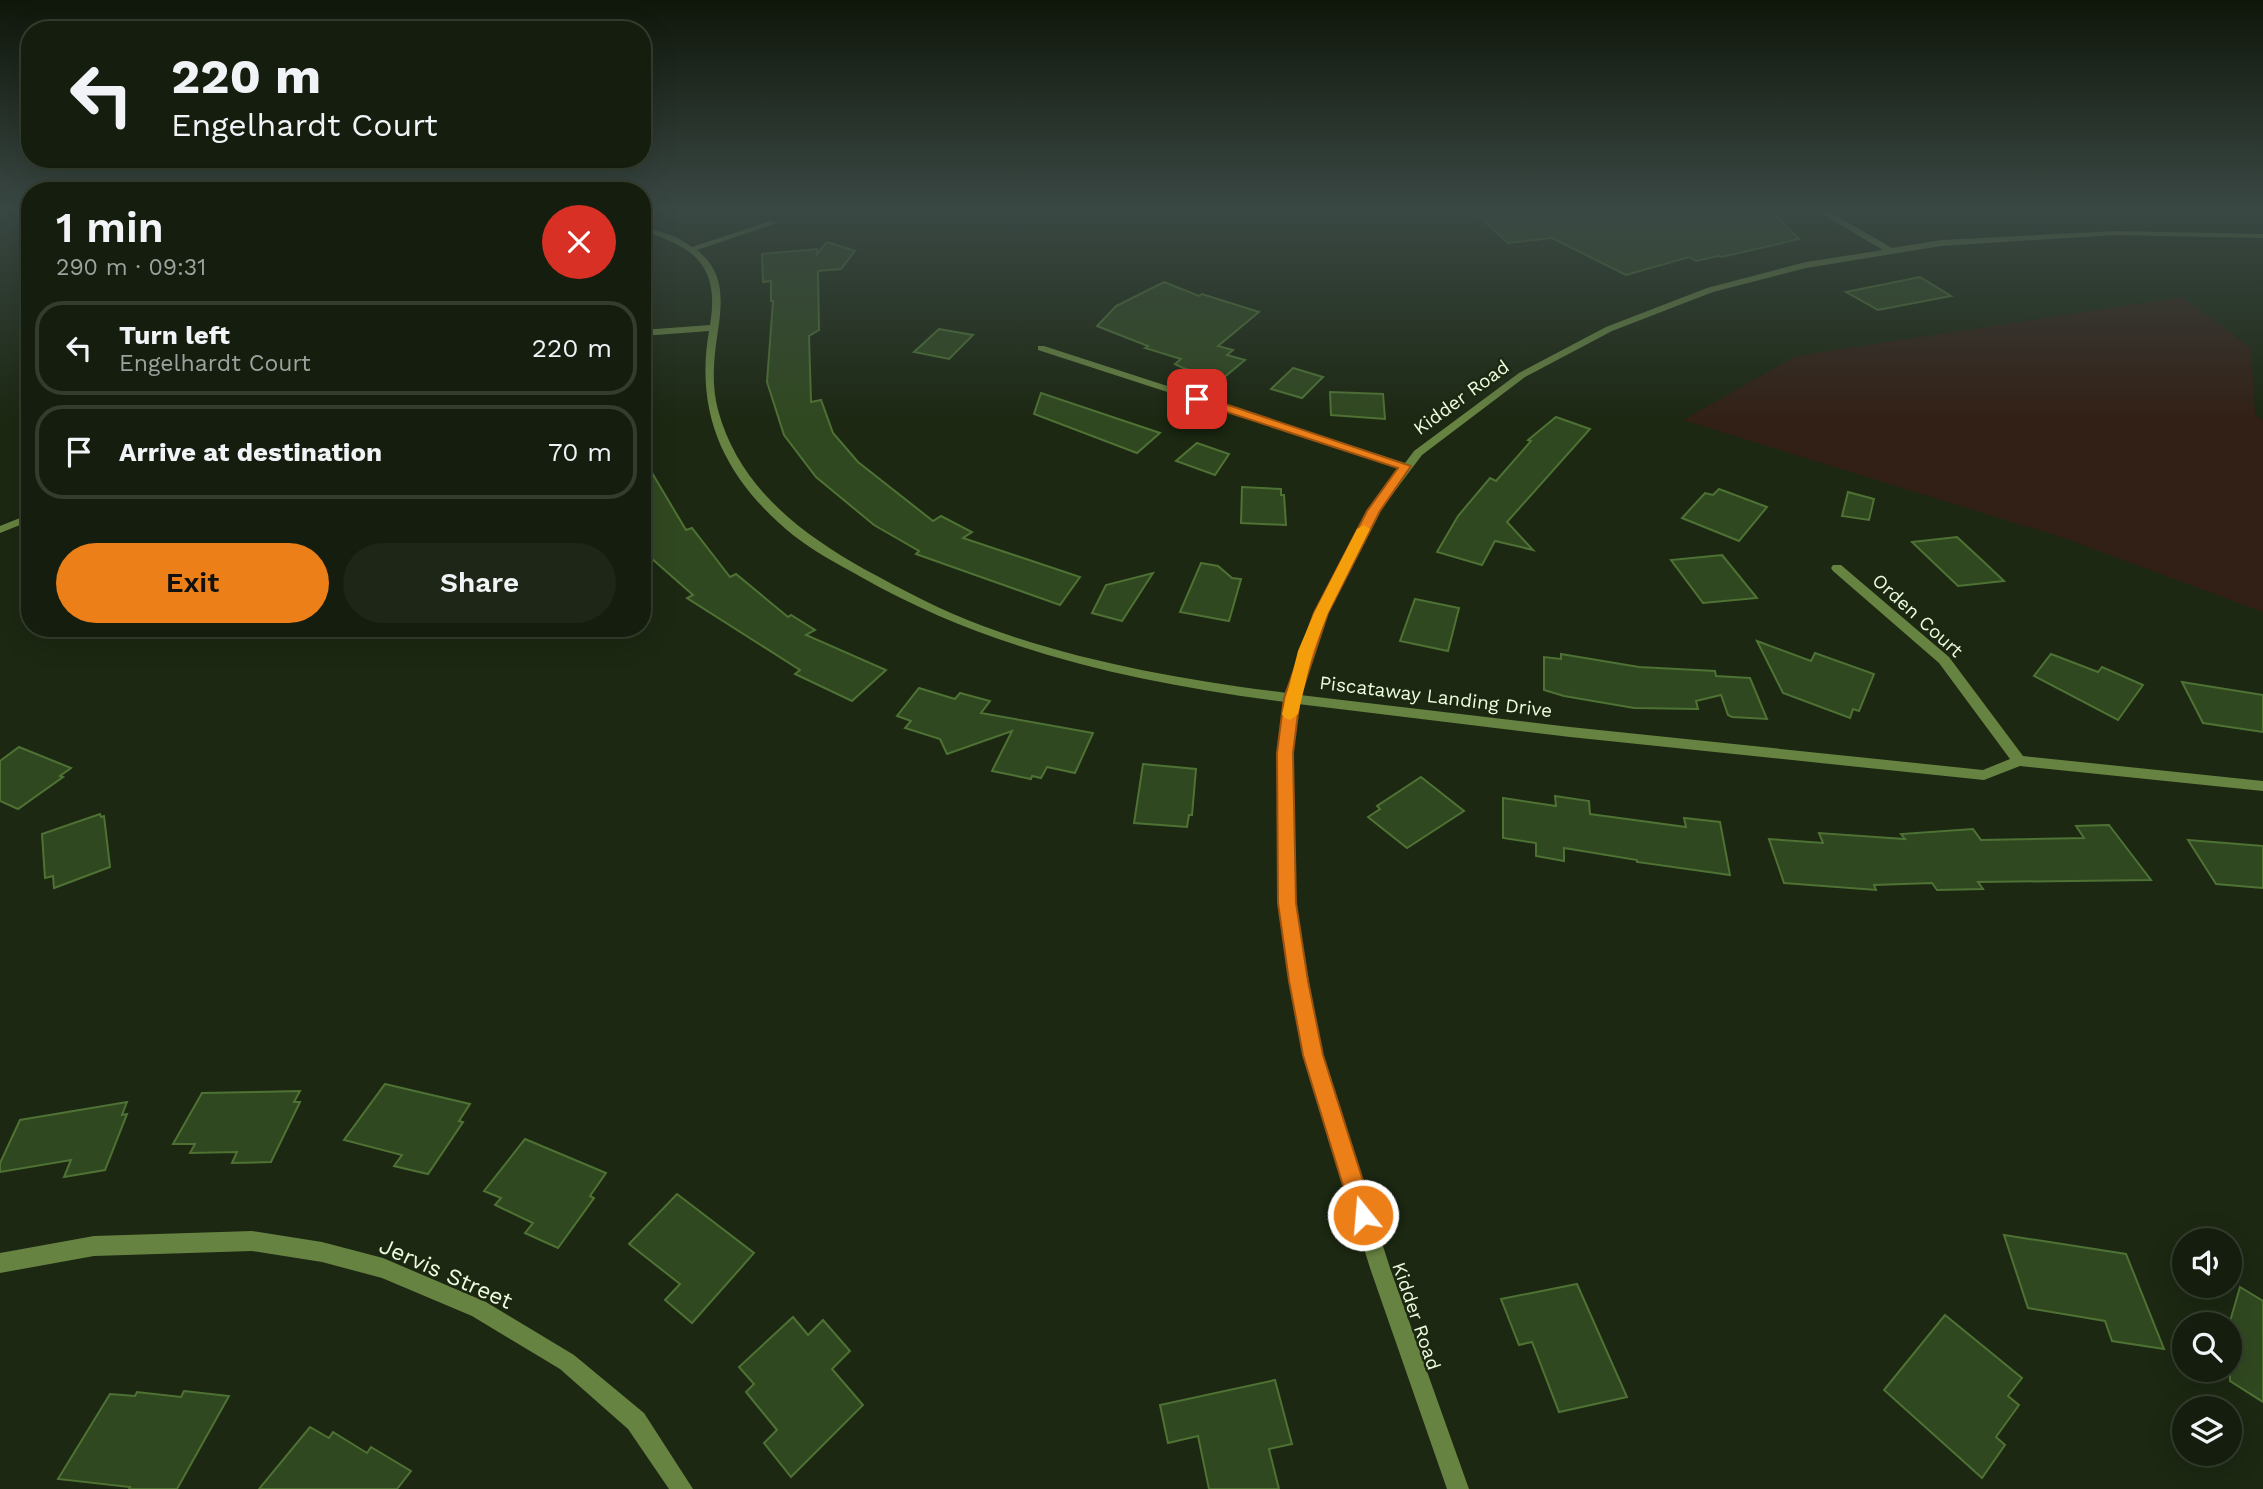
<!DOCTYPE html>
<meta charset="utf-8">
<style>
body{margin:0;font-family:"Work Sans",sans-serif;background:#1e2717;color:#f1f3f6;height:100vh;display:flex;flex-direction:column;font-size:26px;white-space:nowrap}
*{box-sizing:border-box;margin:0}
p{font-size:23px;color:#9da29e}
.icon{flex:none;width:38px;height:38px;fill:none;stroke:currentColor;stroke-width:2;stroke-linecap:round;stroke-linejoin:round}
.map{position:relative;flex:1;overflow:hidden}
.side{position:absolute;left:21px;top:182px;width:630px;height:455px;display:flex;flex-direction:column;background:#151e0e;border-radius:28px;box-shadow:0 7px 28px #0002,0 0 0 2px #343c2e}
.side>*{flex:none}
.guide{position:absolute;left:21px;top:21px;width:630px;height:147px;border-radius:28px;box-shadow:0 7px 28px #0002,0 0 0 2px #343c2e;background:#151e0e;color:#f1f3f6;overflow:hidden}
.tools{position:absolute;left:2172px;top:1228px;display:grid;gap:14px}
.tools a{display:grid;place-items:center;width:70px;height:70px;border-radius:50%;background:#151e0e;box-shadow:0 7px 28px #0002,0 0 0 2px #343c2e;font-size:35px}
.pin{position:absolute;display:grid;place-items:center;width:60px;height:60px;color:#fff;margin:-30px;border-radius:14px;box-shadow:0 4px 10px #0006}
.me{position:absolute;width:77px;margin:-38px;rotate:343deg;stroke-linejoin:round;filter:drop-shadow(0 0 5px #0008)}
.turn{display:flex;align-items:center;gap:24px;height:147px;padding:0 35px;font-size:32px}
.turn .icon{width:91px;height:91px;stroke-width:2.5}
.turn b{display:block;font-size:49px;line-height:60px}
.round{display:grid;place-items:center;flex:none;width:74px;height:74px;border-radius:37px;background:#1e2717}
.head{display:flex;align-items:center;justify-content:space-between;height:119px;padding:0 35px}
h1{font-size:42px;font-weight:600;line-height:52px}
.primary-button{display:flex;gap:14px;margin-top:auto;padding:14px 35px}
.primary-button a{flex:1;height:80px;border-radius:42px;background:#ed7f18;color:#111;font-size:28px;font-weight:600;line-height:80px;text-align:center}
.primary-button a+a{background:#1e2717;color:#f1f3f6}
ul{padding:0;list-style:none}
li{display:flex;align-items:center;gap:21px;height:94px;margin:0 14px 10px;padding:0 21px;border:4px solid #343c2e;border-radius:28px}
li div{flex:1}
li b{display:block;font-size:26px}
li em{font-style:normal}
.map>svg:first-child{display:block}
.green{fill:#322016}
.building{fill:#304820;stroke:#4e7234;stroke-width:2}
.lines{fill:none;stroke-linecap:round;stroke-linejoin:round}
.minor{fill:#678341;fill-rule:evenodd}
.route{fill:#ed7f18;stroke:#9a5310;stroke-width:2}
.slow{fill:#f59e0b}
.labels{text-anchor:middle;stroke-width:5;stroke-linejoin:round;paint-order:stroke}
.street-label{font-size:19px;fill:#ecfcdc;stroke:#1c2812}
.near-street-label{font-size:23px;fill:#ecfcdc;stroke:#1c2812}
</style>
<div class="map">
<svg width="2263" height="1489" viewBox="0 0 2263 1489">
<rect width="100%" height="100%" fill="#1c2812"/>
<path class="green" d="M2182,297L2251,348L2255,415L2263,420V612L2064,538L1683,420L1796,356Z"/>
<g class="building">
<path d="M1473,211H1771L1799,239L1722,257L1718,256L1696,261L1689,257L1626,275L1552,238L1508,243Z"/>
<path d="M827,242L855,251L841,269L818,271L819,330L809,336L811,402L821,400L833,433L858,462L933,521L941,516L972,532L963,538L1080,577L1060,605L916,554L919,551L874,525L816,477L784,435L767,382L773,301H771V281L763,282L762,254L817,249V254Z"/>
<path d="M1920,277L1951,296L1878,310L1846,292Z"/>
<path d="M1164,282L1199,296L1202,294L1259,312L1218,346L1233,350L1227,355L1245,360L1221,380L1183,368L1175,364L1181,359L1145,348L1148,346L1097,326L1116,306Z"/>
<path d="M939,329L973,335L949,359L914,352Z"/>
<path d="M1293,368L1323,377L1302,398L1271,389Z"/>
<path d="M1330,392L1383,394L1385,419L1331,415Z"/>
<path d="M1041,393L1160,433L1137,453L1034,414Z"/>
<path d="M1556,417L1590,429L1507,522L1533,550L1495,541L1482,565L1437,552L1458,516L1490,478L1496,481L1531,441L1528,440Z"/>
<path d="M1197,443L1229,454L1215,475L1176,461Z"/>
<path d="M642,456L686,530L692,528L730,577L736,574L788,617L791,615L815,630L806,635L886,670L852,701L795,674L800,670L687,598L693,595L642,550Z"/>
<path d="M1242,487L1281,489V495H1284L1286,525L1241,523Z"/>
<path d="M1719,489L1767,507L1739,541L1682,518L1705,493L1713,495Z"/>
<path d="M1848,492L1874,499L1869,520L1842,516Z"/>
<path d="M1957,537L1985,563L2004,581L1958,586L1912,542Z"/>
<path d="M1722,555L1757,598L1703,603L1671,560Z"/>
<path d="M1201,563L1218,566L1232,578L1241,579L1229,621L1180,612Z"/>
<path d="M1153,573L1122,621L1092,613L1106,585Z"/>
<path d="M1415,599L1459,608L1448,651L1400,641Z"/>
<path d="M1757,641L1811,661L1815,653L1874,674L1859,711L1853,709L1850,718L1783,693Z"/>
<path d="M1561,654L1639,667L1715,671L1716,676L1750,678L1767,719L1732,717L1728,715L1721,695L1696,701L1698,709L1634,708L1564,696L1544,690V657L1561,659Z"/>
<path d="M2051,654L2098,672L2102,667L2143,685L2118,720L2034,676Z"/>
<path d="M2182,682L2263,695V732L2203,723Z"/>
<path d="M919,688L955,699L960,693L990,701L981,713L1093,733L1075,773L1047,767L1041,778L1032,776L1031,779L992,771L1012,731L947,754L940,739L905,728L911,721L897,716Z"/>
<path d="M19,747L71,768L60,776L63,777L18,809L0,801V761Z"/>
<path d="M1143,764L1196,769L1192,815H1189L1187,827L1134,823Z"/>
<path d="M1421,777L1464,811L1407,848L1368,817L1380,809L1377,806Z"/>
<path d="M1555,796L1589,801L1590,814L1686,827L1684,818L1720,822L1730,875L1637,862V860L1564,848V861L1536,856V843L1503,838V798L1556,806Z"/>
<path d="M100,814L101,817L104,816L110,867L54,888L53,876L45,878L42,834Z"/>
<path d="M2109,825L2151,880L1978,882L1983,889L1937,890L1932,883L1874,885L1876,890L1784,883L1769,839L1823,843L1819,833L1905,839L1901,834L1973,829L1981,840L2084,838L2076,826Z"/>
<path d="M2188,840L2263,846V888L2216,884Z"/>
<path d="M385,1084L470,1104L459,1121L463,1122L428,1174L394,1166L402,1155L344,1140Z"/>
<path d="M300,1091L294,1102H300L271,1162L232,1163L237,1152L190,1153L195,1144H173L202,1093Z"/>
<path d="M127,1102L122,1115L127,1114L105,1170L64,1177L71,1160L0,1172V1163L20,1120Z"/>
<path d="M525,1139L606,1173L590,1196L594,1198L558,1248L525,1233L533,1223L495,1205L501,1198L484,1191Z"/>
<path d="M677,1194L754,1253L692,1323L665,1300L680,1284L629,1244Z"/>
<path d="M2004,1235L2126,1254L2164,1349L2112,1341L2105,1321L2028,1308Z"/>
<path d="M1577,1284L1627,1397L1559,1412L1532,1342L1519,1345L1501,1299Z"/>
<path d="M2240,1287L2263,1301V1402L2230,1381L2229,1325Z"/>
<path d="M1945,1315L2022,1378L2008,1396L2019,1405L1996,1437L2005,1445L1982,1478L1884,1390Z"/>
<path d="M793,1317L808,1335L823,1320L850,1351L832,1369L863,1405L791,1477L764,1443L777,1430L746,1392L754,1384L739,1367Z"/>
<path d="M1275,1380L1292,1444L1269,1449L1279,1489H1209L1198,1436L1168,1443L1160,1405Z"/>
<path d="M184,1391L229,1396L177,1489H129L130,1487L58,1479L110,1394L135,1396L137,1392L181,1397Z"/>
<path d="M310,1427L329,1438L333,1432L367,1453L371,1447L411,1471L397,1489H259Z"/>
</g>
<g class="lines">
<g class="minor">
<path d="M1817,211H1828L1892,248L1941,240L2115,231L2263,234V238L2115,235L1941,246L1806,268L1713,292L1612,331L1525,377L1422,455L1379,512L1327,613L1300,695L1570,727L1983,770L2010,759L1939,663L1833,571L1831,568L1833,565H1841L1949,657L2023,756L2263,781V791L2020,766L1984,780L1570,737L1298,704L1292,753L1295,903L1322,1055L1390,1268L1469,1489H1447L1370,1268L1304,1055L1279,903L1278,753L1285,702C1137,683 991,651 861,577C838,564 813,551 793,535C727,481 694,417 709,331L642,336V330L710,325C720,266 695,247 642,231V226L676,237L692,247L770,221L777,223L697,250C732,277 719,316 715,353C713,372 713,391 718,410C739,487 799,532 864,569C903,590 942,611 983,626C1080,662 1184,680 1287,693L1315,613L1368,511L1401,468L1038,350V346H1044L1405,463L1414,451L1519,373L1606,327L1707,288L1806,262L1883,250Z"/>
<path d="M30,514V521L0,533V526Z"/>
<path d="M252,1231L322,1242L383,1258L486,1302L574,1355L644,1413L693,1489H669L628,1429L560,1369L472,1316L382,1278L322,1262L252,1251L94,1256L0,1273V1253L94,1236Z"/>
</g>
</g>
<linearGradient id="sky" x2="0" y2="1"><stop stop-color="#0f160a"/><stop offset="0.5" stop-color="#3a4844"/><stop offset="1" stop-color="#3a4844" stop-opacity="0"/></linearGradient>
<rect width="2263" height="420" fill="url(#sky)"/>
<path class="route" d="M1193,396H1201L1411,466L1380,511L1328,613L1300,698L1293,753L1296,903L1308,981L1323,1055L1374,1215L1371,1223L1363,1226L1356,1223L1352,1215L1303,1055L1289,981L1278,903L1277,753L1284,698L1314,613L1367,511L1398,468L1193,401Z"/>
<path class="slow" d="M1364,525L1370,529L1328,613L1313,651L1298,714L1290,720L1285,718L1282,714L1298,651L1314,613L1357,529Z"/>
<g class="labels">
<g class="street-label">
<text transform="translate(1461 397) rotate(-36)" y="7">Kidder Road</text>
<text transform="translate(1918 615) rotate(42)" y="7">Orden Court</text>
<text transform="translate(1436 696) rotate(7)" y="7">Piscataway Landing Drive</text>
<text transform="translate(1417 1316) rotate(71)" y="7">Kidder Road</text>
</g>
<g class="near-street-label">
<text transform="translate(446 1273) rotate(24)" y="8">Jervis Street</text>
</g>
</g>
</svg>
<div class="tools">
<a><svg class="icon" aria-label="sound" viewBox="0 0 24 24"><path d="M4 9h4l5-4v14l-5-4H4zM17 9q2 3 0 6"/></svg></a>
<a><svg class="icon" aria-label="search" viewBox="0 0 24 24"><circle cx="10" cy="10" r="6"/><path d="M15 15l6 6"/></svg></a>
<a><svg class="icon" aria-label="layers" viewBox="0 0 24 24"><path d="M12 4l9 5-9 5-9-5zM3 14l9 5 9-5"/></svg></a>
</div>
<div class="pin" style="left:1197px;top:399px;background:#d93025"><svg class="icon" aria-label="arrive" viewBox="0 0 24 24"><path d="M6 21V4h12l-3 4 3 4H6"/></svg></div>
<svg class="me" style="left:1363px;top:1215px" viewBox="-20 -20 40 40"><circle r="17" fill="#ed7f18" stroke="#fff" stroke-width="3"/><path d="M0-11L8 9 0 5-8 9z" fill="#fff"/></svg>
<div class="guide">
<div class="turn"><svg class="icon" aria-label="left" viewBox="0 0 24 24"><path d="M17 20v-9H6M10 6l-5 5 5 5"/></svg><div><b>220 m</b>Engelhardt Court</div></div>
</div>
<section class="side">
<div class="head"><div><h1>1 min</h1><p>290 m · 09:31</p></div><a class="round" style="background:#d93025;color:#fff"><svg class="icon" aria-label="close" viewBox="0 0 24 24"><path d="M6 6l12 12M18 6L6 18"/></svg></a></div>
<ul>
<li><svg class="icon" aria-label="left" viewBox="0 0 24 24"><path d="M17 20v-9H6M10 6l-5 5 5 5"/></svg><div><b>Turn left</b><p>Engelhardt Court</p></div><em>220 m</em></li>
<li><svg class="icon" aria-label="arrive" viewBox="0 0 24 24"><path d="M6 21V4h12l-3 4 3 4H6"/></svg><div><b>Arrive at destination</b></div><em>70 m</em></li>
</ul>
<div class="primary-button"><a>Exit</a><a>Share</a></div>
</section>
</div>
